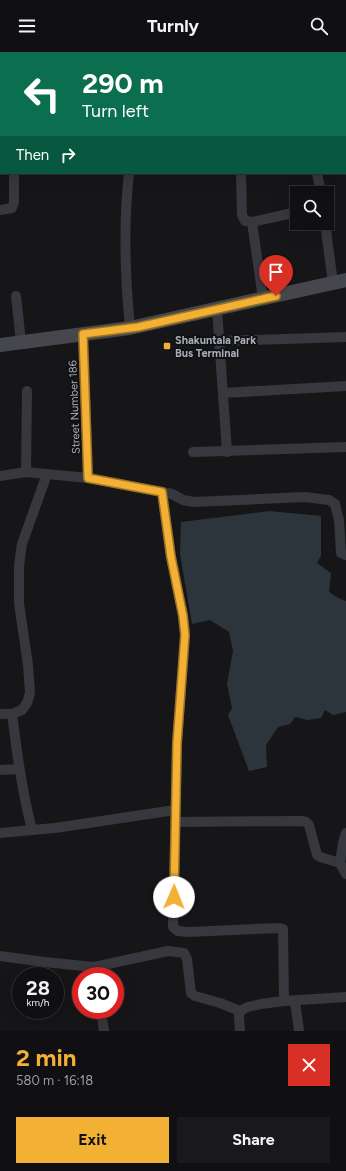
<!DOCTYPE html>
<meta charset="utf-8">
<style>
body{margin:0;font-family:Figtree,sans-serif;background:#19191b;color:#f1f3f6;height:100vh;display:flex;flex-direction:column;font-size:15px;white-space:nowrap}
*{box-sizing:border-box;margin:0}
p{font-size:13px;color:#9c9d9f}
.icon{flex:none;width:22px;height:22px;fill:none;stroke:currentColor;stroke-width:2;stroke-linecap:round;stroke-linejoin:round}
.map{position:relative;height:979px;overflow:hidden}
.drawer{display:flex;flex-direction:column;background:#101012;flex:1}
.drawer>*{flex:none}
.top-card{position:absolute;left:0px;top:0px;width:346px;height:122px;box-shadow:0 4px 16px #0002,0 0 0 1px #303032;background:#0b6e4f;color:#fff;overflow:hidden}
.fabs{position:absolute;left:290px;top:134px;display:grid;gap:8px}
.fabs a{display:grid;place-items:center;width:44px;height:44px;border-radius:0px;background:#101012;box-shadow:0 4px 16px #0002,0 0 0 1px #303032;font-size:20px}
.speed{position:absolute;left:12px;top:915px;display:flex;gap:8px;font-size:20px;font-weight:700;text-align:center}
.speed>*{display:grid;place-content:center;width:52px;height:52px;border-radius:50%;background:#101012;box-shadow:0 4px 16px #0002,0 0 0 1px #303032;line-height:1}
.speed small{font-size:10px;font-weight:400}
.speed .limit{border:6px solid #d22;background:#fff;color:#111}
.pin{position:absolute;display:grid;place-items:center;width:34px;height:34px;color:#fff;margin:-41px -17px;border-radius:50% 50% 50% 0;rotate:-45deg;box-shadow:0 0 4px #0007}
.pin .icon{rotate:45deg}
.me{position:absolute;width:44px;margin:-22px;rotate:1deg;stroke-linejoin:round;filter:drop-shadow(0 0 3px #0008)}
.turn{display:flex;align-items:center;gap:14px;height:84px;padding:0 16px;font-size:18px}
.turn .icon{width:52px;height:52px;stroke-width:2.5}
.turn b{display:block;font-size:28px;line-height:34px}
.then{display:flex;align-items:center;height:38px;padding:0 16px;background:#0003;gap:8px;font-size:15px}
.round{display:grid;place-items:center;flex:none;width:42px;height:42px;border-radius:0px;background:#19191b}
.head{display:flex;align-items:center;justify-content:space-between;height:68px;padding:0 16px}
h1{font-size:24px;font-weight:700;line-height:30px;color:#f2b134}
.primary-button{display:flex;gap:8px;margin-top:auto;padding:8px 16px}
.primary-button a{flex:1;height:46px;border-radius:0px;background:#f2b134;color:#111;font-size:16px;font-weight:700;line-height:46px;text-align:center}
.primary-button a+a{background:#19191b;color:#f1f3f6}
header{display:flex;justify-content:space-between;align-items:center;height:52px;padding:0 16px;background:#101012;font-size:18px;font-weight:700}
.map>svg:first-child{display:block}
.water{fill:#2c353c}
.lines{fill:none;stroke-linecap:round;stroke-linejoin:round}
.minor{stroke:#37383d;stroke-width:10}
.secondary{stroke:#45474d;stroke-width:14}
.route-casing{stroke:#9d7322;stroke-width:10}
.route{stroke:#f2b134;stroke-width:7}
.poi-dot{fill:#f2b134;stroke:#111113;stroke-width:1.5}
.labels{text-anchor:middle;stroke-width:4;stroke-linejoin:round;paint-order:stroke}
.poi-label{font-size:11px;font-weight:bold;fill:#a8adb8;stroke:#111113;text-anchor:start}
.street-label{font-size:11px;fill:#a8adb8;stroke:#111113}
</style>
<header><svg class="icon" aria-label="menu" viewBox="0 0 24 24"><path d="M4 6h16M4 12h16M4 18h16"/></svg>Turnly<svg class="icon" aria-label="search" viewBox="0 0 24 24"><circle cx="10" cy="10" r="6"/><path d="M15 15l6 6"/></svg></header>
<div class="map">
<svg width="346" height="979" viewBox="0 0 346 979">
<rect width="100%" height="100%" fill="#161618"/>
<path class="water" d="M269,459L321,464V504L317,511L331,521L329,540L340,547L346,549V660L333,663L325,658L321,666L308,668L295,665L290,672L278,675L266,693L267,715L249,719L228,663L232,656L227,632L233,599L229,580L210,568L192,572L180,502L181,470Z"/>
<g class="lines">
<g class="minor">
<path d="M152,1V0"/>
<path d="M235,1V0"/>
<path d="M339,1V0"/>
<path d="M0,113H1"/>
<path d="M129,121C123,173 125,224 130,276"/>
<path d="M241,121L242,163L245,169L252,170L297,160"/>
<path d="M317,121L321,141"/>
<path d="M0,158L12,156L14,150V121"/>
<path d="M252,170L263,247"/>
<path d="M325,171L333,231"/>
<path d="M16,244L21,290"/>
<path d="M217,257L227,400"/>
<path d="M83,282L88,426"/>
<path d="M220,289L346,285"/>
<path d="M223,341L346,334"/>
<path d="M193,400L346,395"/>
<path d="M26,420L27,339"/>
<path d="M47,422L22,492L19,514V551L28,613L30,641L27,651L22,658L12,662C17,701 22,739 32,778L55,776L175,758"/>
<path d="M0,424L26,420L88,426L172,442L183,448L194,450L305,445L329,448L335,452L339,468L341,501L346,503"/>
<path d="M162,440L171,505L183,563L185,583L177,691L173,875L178,879L188,880L279,876L283,877L284,949"/>
<path d="M0,662H12"/>
<path d="M0,718L19,717"/>
<path d="M175,770L301,769L306,770L309,773L317,803L320,805L340,811L346,822"/>
<path d="M0,781L32,778"/>
<path d="M340,811L343,791L346,781"/>
<path d="M0,904L44,910L94,915L168,899L184,901L187,907L191,941L195,944L220,951L240,959"/>
<path d="M295,949L299,979"/>
<path d="M101,958L104,979"/>
<path d="M240,979L239,965L240,959L248,955L261,952L284,949L346,945"/>
</g>
<path class="secondary" d="M0,293L130,276L346,228"/>
</g>
<g class="lines">
<defs>
<path id="route" d="M174,845L177,691L185,583L183,564L171,505L162,440L88,426L83,282L138,275L276,244"/>
</defs>
<use href="#route" class="route-casing"/>
<use href="#route" class="route"/>
</g>
<rect class="poi-dot" x="163" y="290" width="8" height="8" rx="2"/>
<g class="labels">
<g class="poi-label">
<text x="175" y="292">Shakuntala Park<tspan x="175" dy="13">Bus Terminal</tspan></text>
</g>
<g class="street-label">
<text transform="translate(74 355) rotate(-92)" y="4">Street Number 186</text>
</g>
</g>
</svg>
<div class="fabs">
<a><svg class="icon" aria-label="search" viewBox="0 0 24 24"><circle cx="10" cy="10" r="6"/><path d="M15 15l6 6"/></svg></a>
</div>
<div class="speed"><div>28<small>km/h</small></div><div class="limit">30</div></div>
<div class="pin" style="left:276px;top:244px;background:#d93025"><svg class="icon" aria-label="arrive" viewBox="0 0 24 24"><path d="M6 21V4h12l-3 4 3 4H6"/></svg></div>
<svg class="me" style="left:174px;top:845px" viewBox="-20 -20 40 40"><circle r="19" fill="#fff"/><path d="M0-13L10 11 0 6-10 11z" fill="#f2b134"/></svg>
<div class="top-card">
<div class="turn"><svg class="icon" aria-label="left" viewBox="0 0 24 24"><path d="M17 20v-9H6M10 6l-5 5 5 5"/></svg><div><b>290 m</b>Turn left</div></div>
<div class="then">Then<svg class="icon" aria-label="right" viewBox="0 0 24 24"><path d="M7 20v-9h11M14 6l5 5-5 5"/></svg></div>
</div>
</div>
<section class="drawer">
<div class="head"><div><h1>2 min</h1><p>580 m · 16:18</p></div><a class="round" style="background:#d93025;color:#fff"><svg class="icon" aria-label="close" viewBox="0 0 24 24"><path d="M6 6l12 12M18 6L6 18"/></svg></a></div>
<div class="primary-button"><a>Exit</a><a>Share</a></div>
</section>
